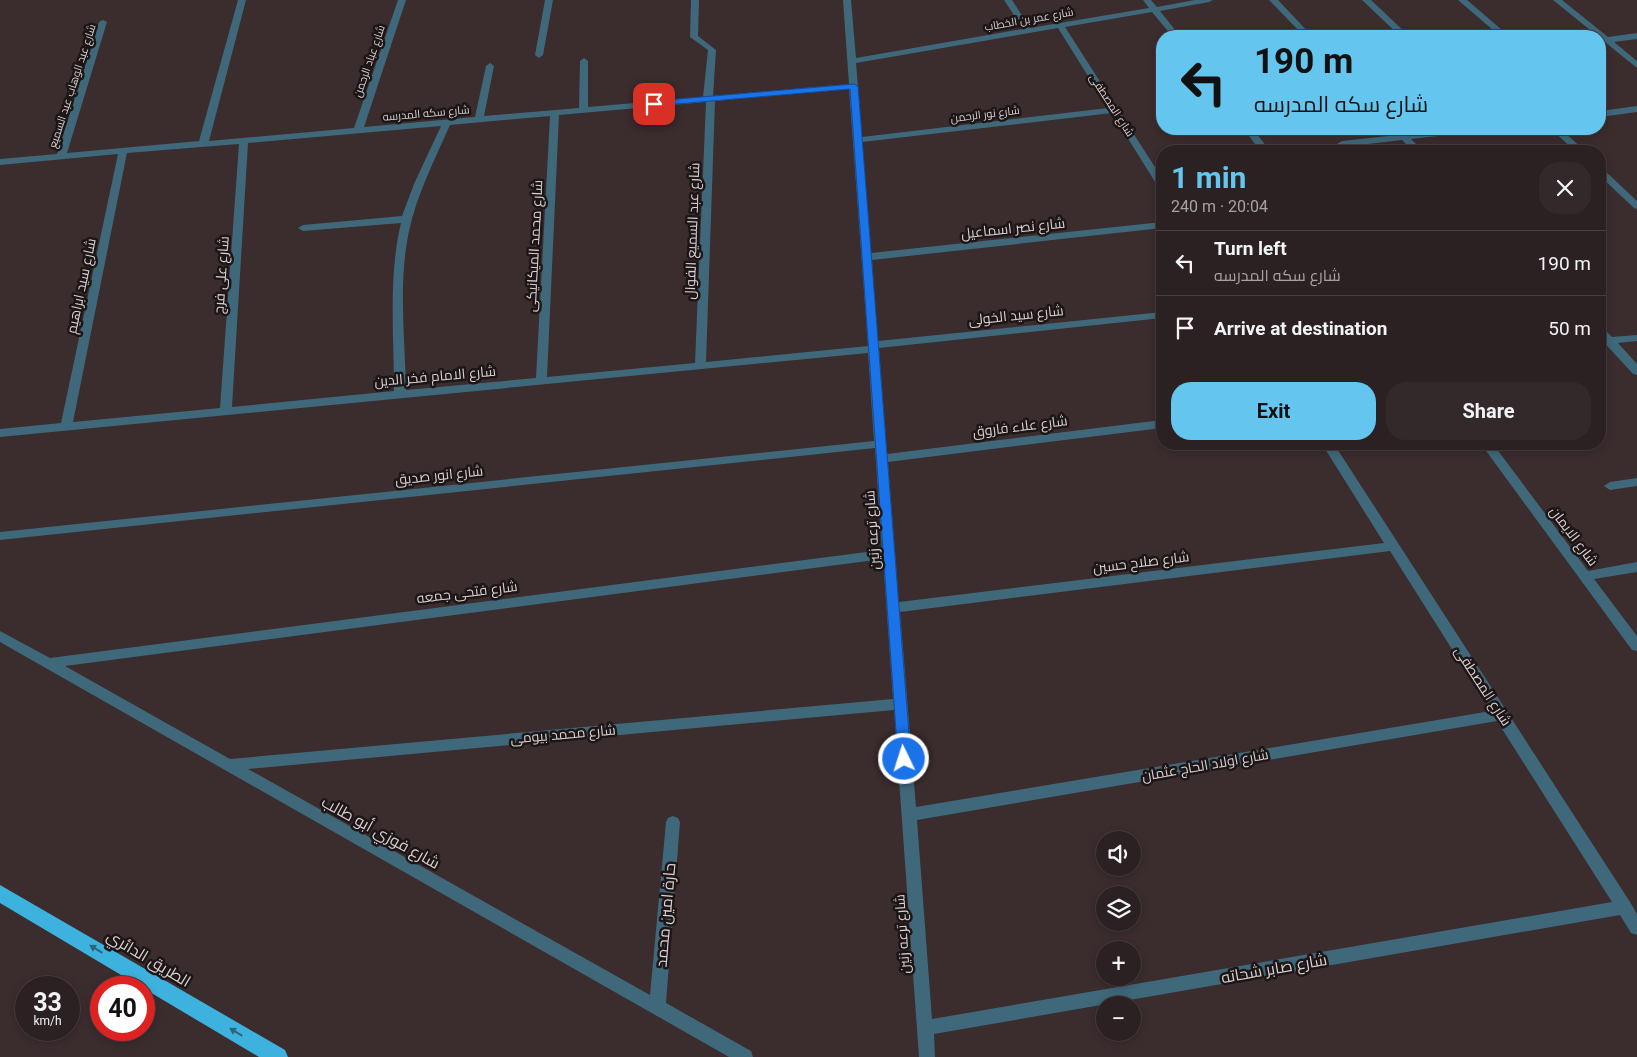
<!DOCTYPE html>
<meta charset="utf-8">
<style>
body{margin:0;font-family:Roboto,Cairo,sans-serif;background:#34292a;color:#f1f3f6;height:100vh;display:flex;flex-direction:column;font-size:19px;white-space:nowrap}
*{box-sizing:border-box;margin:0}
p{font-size:16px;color:#a6a3a5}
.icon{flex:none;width:28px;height:28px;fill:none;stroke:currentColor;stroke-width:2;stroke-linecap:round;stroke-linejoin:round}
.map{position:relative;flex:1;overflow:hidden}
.sheet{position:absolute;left:1156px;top:145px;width:450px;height:305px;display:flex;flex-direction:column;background:#2c2122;border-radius:20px;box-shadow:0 2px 8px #0003,0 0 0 1px #483e40}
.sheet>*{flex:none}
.banner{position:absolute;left:1156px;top:30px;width:450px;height:105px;border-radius:20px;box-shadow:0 2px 8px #0003,0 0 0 1px #483e40;background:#64c5ee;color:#111;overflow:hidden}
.fabs{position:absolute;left:1096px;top:831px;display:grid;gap:10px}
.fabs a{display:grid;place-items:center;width:45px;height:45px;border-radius:50%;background:#2c2122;box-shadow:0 2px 8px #0003,0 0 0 1px #483e40;font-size:25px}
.speed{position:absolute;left:15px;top:976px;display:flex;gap:10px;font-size:25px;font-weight:700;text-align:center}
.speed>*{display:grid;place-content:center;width:65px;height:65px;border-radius:50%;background:#2c2122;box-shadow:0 2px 8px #0003,0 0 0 1px #483e40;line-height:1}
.speed small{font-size:12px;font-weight:400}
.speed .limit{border:8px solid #d22;background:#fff;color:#111}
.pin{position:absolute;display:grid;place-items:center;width:42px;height:42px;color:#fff;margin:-21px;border-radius:10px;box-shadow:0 2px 8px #0006}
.me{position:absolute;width:55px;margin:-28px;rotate:356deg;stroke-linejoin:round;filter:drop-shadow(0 0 4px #0008)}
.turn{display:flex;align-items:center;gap:18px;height:105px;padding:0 15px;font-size:22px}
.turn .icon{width:65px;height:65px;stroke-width:2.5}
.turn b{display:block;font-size:35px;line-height:42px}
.round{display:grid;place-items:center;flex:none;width:52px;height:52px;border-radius:20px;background:#34292a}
.headline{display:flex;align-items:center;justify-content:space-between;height:85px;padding:0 15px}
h1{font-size:30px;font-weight:700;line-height:38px;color:#64c5ee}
.button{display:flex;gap:10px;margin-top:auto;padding:10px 15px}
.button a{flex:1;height:58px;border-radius:20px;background:#64c5ee;color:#111;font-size:20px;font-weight:700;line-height:58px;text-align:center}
.button a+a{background:#34292a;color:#f1f3f6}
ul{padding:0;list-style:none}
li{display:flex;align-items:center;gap:15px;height:65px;padding:0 15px;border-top:1px solid #483e40}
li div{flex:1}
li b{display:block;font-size:19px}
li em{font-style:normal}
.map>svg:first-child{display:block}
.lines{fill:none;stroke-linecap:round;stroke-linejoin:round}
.minor{fill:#3f687a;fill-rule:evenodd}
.highway{fill:#3eb2df;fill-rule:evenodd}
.oneway{fill:#2e647b}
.route{fill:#1a73e8;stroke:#114b97}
.labels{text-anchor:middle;stroke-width:5;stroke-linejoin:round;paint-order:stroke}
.far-street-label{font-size:11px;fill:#dbd1d2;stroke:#1d1617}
.street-label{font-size:14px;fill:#dbd1d2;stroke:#1d1617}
.near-street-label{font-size:16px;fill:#dbd1d2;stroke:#1d1617}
</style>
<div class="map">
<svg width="1637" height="1057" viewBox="0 0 1637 1057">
<rect width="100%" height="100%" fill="#3b2c2e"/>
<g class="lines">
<g class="minor">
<path d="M238,0H246L209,141L354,128L398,0H406L364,127L475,117L486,66L490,63L494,66L484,116L579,108L580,61L584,58L588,61V107L703,97L708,50L690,37L691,0H699L698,36L716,50L713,96L849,84L843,0H851L856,58L1023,29L1004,0H1012L1030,28L1149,8L1143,0H1151L1157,7L1195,0H1213L1209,2L1160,11L1180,36H1172L1152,12L1065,27L1162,178V188L1157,185L1112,113L862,142L871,253L1162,222V228L872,260L878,341L1162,312V318L879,348L887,454L1162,420V428L888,462L899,602L1384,543L1322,444H1334L1630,902L1637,914V935L1631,933L1620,915L934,1034L935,1057H919L894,710L248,769L650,995L666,822L668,818L673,816L678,818L680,822L666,1003L751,1051L753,1057H729L0,642V631L50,658L882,550L875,448L0,540V532L874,441L868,353L0,437V429L61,423L118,154L0,165V159L57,154L99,22L103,20L107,22L67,153L199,141ZM1058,28L1108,108L862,137L856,63ZM849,89L868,346L706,362L715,101ZM706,102L695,363L547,377L559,115ZM550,116L536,378L406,390C405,338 398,282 409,231C417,194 435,159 450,125ZM441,126L414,184L402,216L303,225L298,228L303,231L401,223C388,277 394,336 394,391L232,407L248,143ZM239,144L220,408L73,422L127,153ZM1390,551L1491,711L916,807L900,612ZM883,559L893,699L230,759L65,666ZM1497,721L1612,902L932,1019L917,820Z"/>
<path d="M545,0H553L543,55L539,58L535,55Z"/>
<path d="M1269,0H1278L1312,36H1304Z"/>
<path d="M1362,0H1371L1409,36H1400Z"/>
<path d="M1458,0H1467L1509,36H1500Z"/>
<path d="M1553,0H1562L1608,37L1637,33V39L1614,42L1637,61V68Z"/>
<path d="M1637,106V112L1600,117V111Z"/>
<path d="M1244,129H1253L1270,151H1260Z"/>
<path d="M1392,129H1401L1406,134L1451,129H1478L1473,132L1411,139L1423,151H1413L1402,140L1342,147L1337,144L1342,141L1397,135Z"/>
<path d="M1551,129H1561L1585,151H1575Z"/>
<path d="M1600,168L1603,169L1637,201V209L1634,208L1600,176Z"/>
<path d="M1600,258L1606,259L1607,261L1600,264Z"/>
<path d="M1600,328L1604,329L1612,337L1637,335V341L1618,343L1637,364V375L1633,374L1600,338Z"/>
<path d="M1481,444H1493L1588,571L1637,562V572L1594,579L1637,636V651L1632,650Z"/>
<path d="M1637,478V486L1610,490L1604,486L1610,482Z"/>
</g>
<path class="highway" d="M0,885L285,1050L288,1057H259L0,903Z"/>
</g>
<defs><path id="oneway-solid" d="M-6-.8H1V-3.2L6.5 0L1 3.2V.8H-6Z" transform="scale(1.25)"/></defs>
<g class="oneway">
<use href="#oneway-solid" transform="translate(96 949) rotate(-149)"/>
<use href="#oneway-solid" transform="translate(236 1032) rotate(-149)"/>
</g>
<path class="route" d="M854,84L858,86L911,759L909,763L904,765L899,763L898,759L850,89L654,106L650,104L654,101Z"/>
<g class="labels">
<g class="far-street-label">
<text transform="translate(1029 19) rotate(-10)" y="4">شارع عمر بن الخطاب</text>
<text transform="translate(369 61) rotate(-71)" y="4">شارع عباد الرحمن</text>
<text transform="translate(72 86) rotate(-72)" y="4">شارع عبد الوهاب عبد السميع</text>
<text transform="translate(1112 105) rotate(57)" y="4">شارع المصطفى</text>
<text transform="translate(426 113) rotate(-5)" y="4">شارع سكه المدرسه</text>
<text transform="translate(985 114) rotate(-7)" y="4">شارع نور الرحمن</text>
</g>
<g class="street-label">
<text transform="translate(1013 228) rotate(-6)" y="5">شارع نصر اسماعيل</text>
<text transform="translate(692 231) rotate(-88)" y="5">شارع عبد السميع الفوال</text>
<text transform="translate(534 246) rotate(-87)" y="5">شارع محمد الميكانيكى</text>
<text transform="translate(221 275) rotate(-86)" y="5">شارع على فرج</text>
<text transform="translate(81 286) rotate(-78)" y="5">شارع سيد ابراهيم</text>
<text transform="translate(1016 315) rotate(-6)" y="5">شارع سيد الخولى</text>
<text transform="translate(435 376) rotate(-5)" y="5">شارع الامام فخر الدين</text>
<text transform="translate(1020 426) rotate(-7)" y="5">شارع علاء فاروق</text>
<text transform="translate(439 475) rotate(-6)" y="5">شارع انور صديق</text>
<text transform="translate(872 530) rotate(-94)" y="5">شارع ترعه زنين</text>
<text transform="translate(1574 536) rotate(53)" y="5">شارع الايمان</text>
<text transform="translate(1141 562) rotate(-7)" y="5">شارع صلاح حسين</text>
<text transform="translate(467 592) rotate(-7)" y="5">شارع فتحى جمعه</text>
<text transform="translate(1483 686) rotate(57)" y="5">شارع المصطفى</text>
<text transform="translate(563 734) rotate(-5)" y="5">شارع محمد بيومى</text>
<text transform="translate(1205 765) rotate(-10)" y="5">شارع اولاد الحاج عثمان</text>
<text transform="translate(902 934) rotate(-94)" y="5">شارع ترعه زنين</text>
</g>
<g class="near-street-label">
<text transform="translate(381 832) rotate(29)" y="6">شارع فوزي أبو طالب</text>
<text transform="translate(665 915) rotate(-85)" y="6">حارة امين محمد</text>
<text transform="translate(149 958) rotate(31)" y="6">الطريق الدائري</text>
<text transform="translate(1274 968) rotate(-10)" y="6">شارع صابر شحاته</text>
</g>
</g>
</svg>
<div class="fabs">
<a><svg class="icon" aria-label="sound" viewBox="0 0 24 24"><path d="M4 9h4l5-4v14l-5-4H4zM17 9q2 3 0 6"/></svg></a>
<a><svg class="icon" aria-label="layers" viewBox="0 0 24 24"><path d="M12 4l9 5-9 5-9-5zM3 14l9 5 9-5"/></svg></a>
<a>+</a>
<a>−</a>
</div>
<div class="speed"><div>33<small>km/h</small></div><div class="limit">40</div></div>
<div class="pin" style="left:654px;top:104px;background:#d93025"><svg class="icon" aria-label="arrive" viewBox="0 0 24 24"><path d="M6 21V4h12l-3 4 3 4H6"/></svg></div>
<svg class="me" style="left:904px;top:759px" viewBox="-20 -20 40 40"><circle r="17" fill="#1a73e8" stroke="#fff" stroke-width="3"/><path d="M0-11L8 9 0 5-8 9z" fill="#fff"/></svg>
<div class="banner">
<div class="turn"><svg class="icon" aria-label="left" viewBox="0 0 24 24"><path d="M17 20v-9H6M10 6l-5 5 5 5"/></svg><div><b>190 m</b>شارع سكه المدرسه</div></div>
</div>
<section class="sheet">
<div class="headline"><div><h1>1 min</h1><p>240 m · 20:04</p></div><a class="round"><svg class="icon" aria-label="close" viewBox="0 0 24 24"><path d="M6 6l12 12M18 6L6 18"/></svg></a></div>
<ul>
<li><svg class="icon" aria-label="left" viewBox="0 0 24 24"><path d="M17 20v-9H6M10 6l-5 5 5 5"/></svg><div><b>Turn left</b><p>شارع سكه المدرسه</p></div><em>190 m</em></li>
<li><svg class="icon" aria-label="arrive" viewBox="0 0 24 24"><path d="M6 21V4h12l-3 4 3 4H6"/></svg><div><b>Arrive at destination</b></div><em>50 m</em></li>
</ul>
<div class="button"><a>Exit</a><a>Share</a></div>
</section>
</div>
